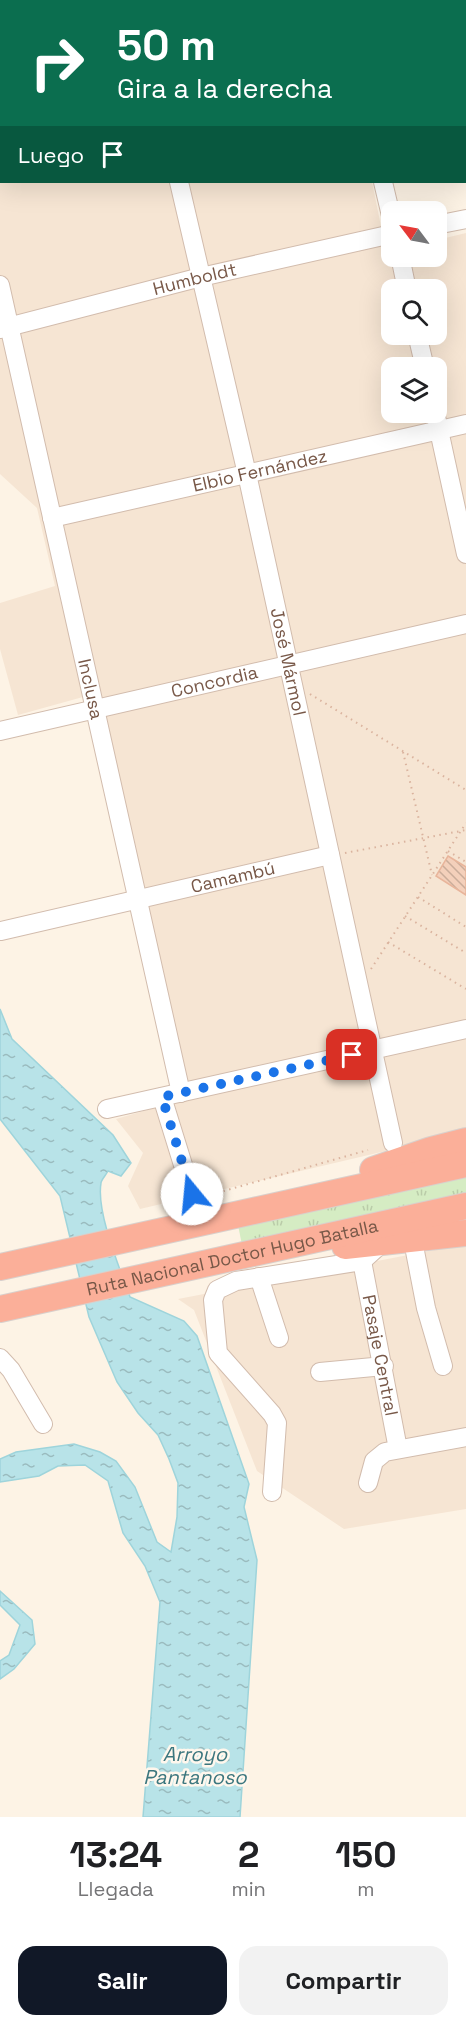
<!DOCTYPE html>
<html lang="es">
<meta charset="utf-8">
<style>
body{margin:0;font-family:"Space Grotesk",sans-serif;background:#f2f2f2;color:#202124;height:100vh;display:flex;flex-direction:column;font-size:22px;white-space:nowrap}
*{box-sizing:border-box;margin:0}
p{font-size:20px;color:#757577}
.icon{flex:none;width:33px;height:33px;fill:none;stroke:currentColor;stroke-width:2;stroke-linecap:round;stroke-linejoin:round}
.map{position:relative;height:1817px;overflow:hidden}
.panel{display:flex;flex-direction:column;background:#fff;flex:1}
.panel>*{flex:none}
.banner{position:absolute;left:0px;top:0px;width:466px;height:183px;box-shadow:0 6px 24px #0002;background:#0b6e4f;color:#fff;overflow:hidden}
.needle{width:39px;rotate:302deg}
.fabs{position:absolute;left:381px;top:201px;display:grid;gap:12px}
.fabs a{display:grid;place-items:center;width:66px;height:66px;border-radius:12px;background:#fff;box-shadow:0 6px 24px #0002;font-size:30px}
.pin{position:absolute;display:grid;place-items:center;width:51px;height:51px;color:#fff;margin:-26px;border-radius:12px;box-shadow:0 3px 9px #0006}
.me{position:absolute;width:66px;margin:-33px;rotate:343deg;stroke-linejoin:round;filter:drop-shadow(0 0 4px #0008)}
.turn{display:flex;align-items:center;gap:21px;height:126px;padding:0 18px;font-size:27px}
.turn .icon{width:78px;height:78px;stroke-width:2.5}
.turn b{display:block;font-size:42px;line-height:51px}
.then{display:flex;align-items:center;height:57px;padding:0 18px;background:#0003;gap:12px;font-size:22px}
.eta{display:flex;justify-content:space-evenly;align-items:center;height:102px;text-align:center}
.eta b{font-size:36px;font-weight:600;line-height:42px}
.button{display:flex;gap:12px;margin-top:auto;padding:12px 18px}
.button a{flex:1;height:69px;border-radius:18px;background:#111827;color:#fff;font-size:24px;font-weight:600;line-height:69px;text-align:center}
.button a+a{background:#f2f2f2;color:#202124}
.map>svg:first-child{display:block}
.residential{fill:#f6e5d3;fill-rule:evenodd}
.grass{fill:url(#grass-tufts)}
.water{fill:url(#water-ripples);stroke:#9ed4db;stroke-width:1.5}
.building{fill:url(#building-back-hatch);stroke:#e8b59b;stroke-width:1.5}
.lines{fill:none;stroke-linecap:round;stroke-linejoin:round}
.minor-casing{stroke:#d2bcad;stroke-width:20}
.highway-casing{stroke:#d9d0cc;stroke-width:28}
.path{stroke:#dab39e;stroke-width:2;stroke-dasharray:1.5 4.5;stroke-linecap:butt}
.minor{stroke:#fff;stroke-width:18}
.highway{stroke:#fbaf99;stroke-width:26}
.route{stroke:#1a73e8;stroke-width:10;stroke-dasharray:0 18}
.labels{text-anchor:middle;stroke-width:5;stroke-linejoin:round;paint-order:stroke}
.street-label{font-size:18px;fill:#785848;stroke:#fff7ed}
.water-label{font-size:20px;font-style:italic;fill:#3b767e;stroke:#fff7ed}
</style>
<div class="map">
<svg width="466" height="1817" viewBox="0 0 466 1817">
<defs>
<pattern id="grass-tufts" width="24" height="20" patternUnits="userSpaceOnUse" patternTransform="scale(1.5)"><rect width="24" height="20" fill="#d5ecc3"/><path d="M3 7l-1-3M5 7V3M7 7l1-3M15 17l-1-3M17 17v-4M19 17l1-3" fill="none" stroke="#bacca9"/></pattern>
<pattern id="water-ripples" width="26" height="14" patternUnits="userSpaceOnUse" patternTransform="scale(1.5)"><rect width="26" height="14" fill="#b8e3e8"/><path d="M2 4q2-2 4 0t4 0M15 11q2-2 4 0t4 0" fill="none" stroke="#9abbbe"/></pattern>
<pattern id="building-back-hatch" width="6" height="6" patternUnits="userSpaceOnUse" patternTransform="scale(1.5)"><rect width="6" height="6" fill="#f4d0bb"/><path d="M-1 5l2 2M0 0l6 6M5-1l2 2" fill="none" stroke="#caac9a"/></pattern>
</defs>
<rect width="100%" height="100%" fill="#fdf3e5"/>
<g class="residential">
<path d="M0,0H445L2,2V182H372L386,251L391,250L392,256H436L437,240L466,233V1132L140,1209L128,1186L143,1153L116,1119L189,1098L101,692L18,715L0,649V603L55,586L37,508L0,474ZM392,290H436V334H392ZM392,368H436V412H392Z"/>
<path d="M466,1244V1509L344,1529L257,1471L194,1310L178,1299Z"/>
</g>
<path class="grass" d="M466,1175V1196L242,1245L238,1225Z"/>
<g class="water">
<path d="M0,1009L12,1039L113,1135L131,1163L121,1176L108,1171C106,1175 101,1180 101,1183C96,1212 120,1269 130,1297L184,1321L197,1336L249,1484L244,1507L257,1560L240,1817H143L160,1602L145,1566L123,1533L108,1481L85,1465L58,1466L39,1476L0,1482V1459L16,1452L74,1444L100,1452L116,1461L135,1487L157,1542L171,1552L177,1517L178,1483L169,1459L158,1435L138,1413L117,1382L89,1317L60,1196L0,1119Z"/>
<path d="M0,1591L32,1620L35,1644L14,1669L0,1679V1661L9,1655L20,1625L0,1605Z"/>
</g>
<path class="building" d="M448,856L466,867V895L436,876Z"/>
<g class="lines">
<defs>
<g id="minor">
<path d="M138,0L139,2"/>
<path d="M341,0V2"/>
<path d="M465,22H466"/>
<path d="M0,127L2,126"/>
<path id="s1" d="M179,182L247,474L393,1143"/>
<path d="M383,182L392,220"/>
<path d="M436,225L466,219"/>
<path d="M400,256L407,290"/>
<path id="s2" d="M0,285L181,1093"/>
<path id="s3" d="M0,329L201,277L392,234"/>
<path d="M417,334L425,368"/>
<path d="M435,412L466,554"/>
<path id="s4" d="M52,518L466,424"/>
<path id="s5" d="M0,731L466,624"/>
<path id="s6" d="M1,931L330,855"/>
<path d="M162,1097L192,1194"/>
<path d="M107,1109L466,1029"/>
<path d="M413,1241L426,1308L443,1366"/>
<path id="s7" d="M362,1261L398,1449"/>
<path d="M259,1277L279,1338"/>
<path d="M0,1358L11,1370L43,1424"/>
<path d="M320,1372L384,1366"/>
<path d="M368,1483L374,1461L385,1452L466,1437"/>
<path d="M272,1492L277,1423L272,1414L218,1353L213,1300L217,1290L236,1281L362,1261L382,1243"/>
</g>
<g id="highway">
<path d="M373,1170L431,1150L466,1141"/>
<path d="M345,1246L466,1233"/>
<path d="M0,1267L466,1164"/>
<path id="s8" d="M0,1309L466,1206"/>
</g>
</defs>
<use href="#minor" class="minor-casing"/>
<use href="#highway" class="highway-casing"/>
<g class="path">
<path d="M310,694L466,790"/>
<path d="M403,752L432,875"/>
<path d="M448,851L466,862"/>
<path d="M345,853L466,830"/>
<path d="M418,897L466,927"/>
<path d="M405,916L466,953"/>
<path d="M388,942L466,989"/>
<path d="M371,969L466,823"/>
<path d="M206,1196L368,1150"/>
</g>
<use href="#minor" class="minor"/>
<use href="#highway" class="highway"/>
</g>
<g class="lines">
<path class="route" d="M192,1194L162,1097L352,1055"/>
</g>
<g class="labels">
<g class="street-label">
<text dy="6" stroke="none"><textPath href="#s3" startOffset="201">Humboldt</textPath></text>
<text dy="6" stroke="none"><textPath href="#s4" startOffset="213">Elbio Fernández</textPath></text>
<text dy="6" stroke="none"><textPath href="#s1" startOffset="492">José Mármol</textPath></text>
<text dy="6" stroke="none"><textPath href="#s5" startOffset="220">Concordia</textPath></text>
<text dy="6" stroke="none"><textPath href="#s2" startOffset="414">Inclusa</textPath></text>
<text dy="6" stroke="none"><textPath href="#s6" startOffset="238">Camambú</textPath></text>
<text dy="6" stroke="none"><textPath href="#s8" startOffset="238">Ruta Nacional Doctor Hugo Batalla</textPath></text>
<text dy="6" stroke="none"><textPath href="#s7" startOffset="96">Pasaje Central</textPath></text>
</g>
<g class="water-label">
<text x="195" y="1761">Arroyo<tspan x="195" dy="23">Pantanoso</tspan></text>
</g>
</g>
</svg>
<div class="fabs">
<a><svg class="needle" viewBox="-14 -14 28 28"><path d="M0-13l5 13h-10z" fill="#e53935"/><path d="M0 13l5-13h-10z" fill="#757577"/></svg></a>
<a><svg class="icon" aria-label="search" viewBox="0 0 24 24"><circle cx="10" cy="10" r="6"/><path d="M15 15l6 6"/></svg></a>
<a><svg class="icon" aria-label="layers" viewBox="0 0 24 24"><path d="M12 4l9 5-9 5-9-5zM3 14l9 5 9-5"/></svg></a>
</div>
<div class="pin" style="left:352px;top:1055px;background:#d93025"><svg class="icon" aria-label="arrive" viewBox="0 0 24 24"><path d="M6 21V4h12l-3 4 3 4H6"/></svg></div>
<svg class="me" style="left:192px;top:1194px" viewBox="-20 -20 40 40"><circle r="19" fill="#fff"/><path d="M0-13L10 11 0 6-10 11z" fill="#1a73e8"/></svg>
<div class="banner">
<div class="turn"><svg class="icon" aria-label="right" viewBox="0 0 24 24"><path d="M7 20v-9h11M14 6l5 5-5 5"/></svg><div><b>50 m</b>Gira a la derecha</div></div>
<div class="then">Luego<svg class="icon" aria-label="arrive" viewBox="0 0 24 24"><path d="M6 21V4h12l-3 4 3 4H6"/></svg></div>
</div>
</div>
<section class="panel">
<div class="eta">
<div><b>13:24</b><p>Llegada</p></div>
<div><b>2</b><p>min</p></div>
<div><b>150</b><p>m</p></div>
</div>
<div class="button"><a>Salir</a><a>Compartir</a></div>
</section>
